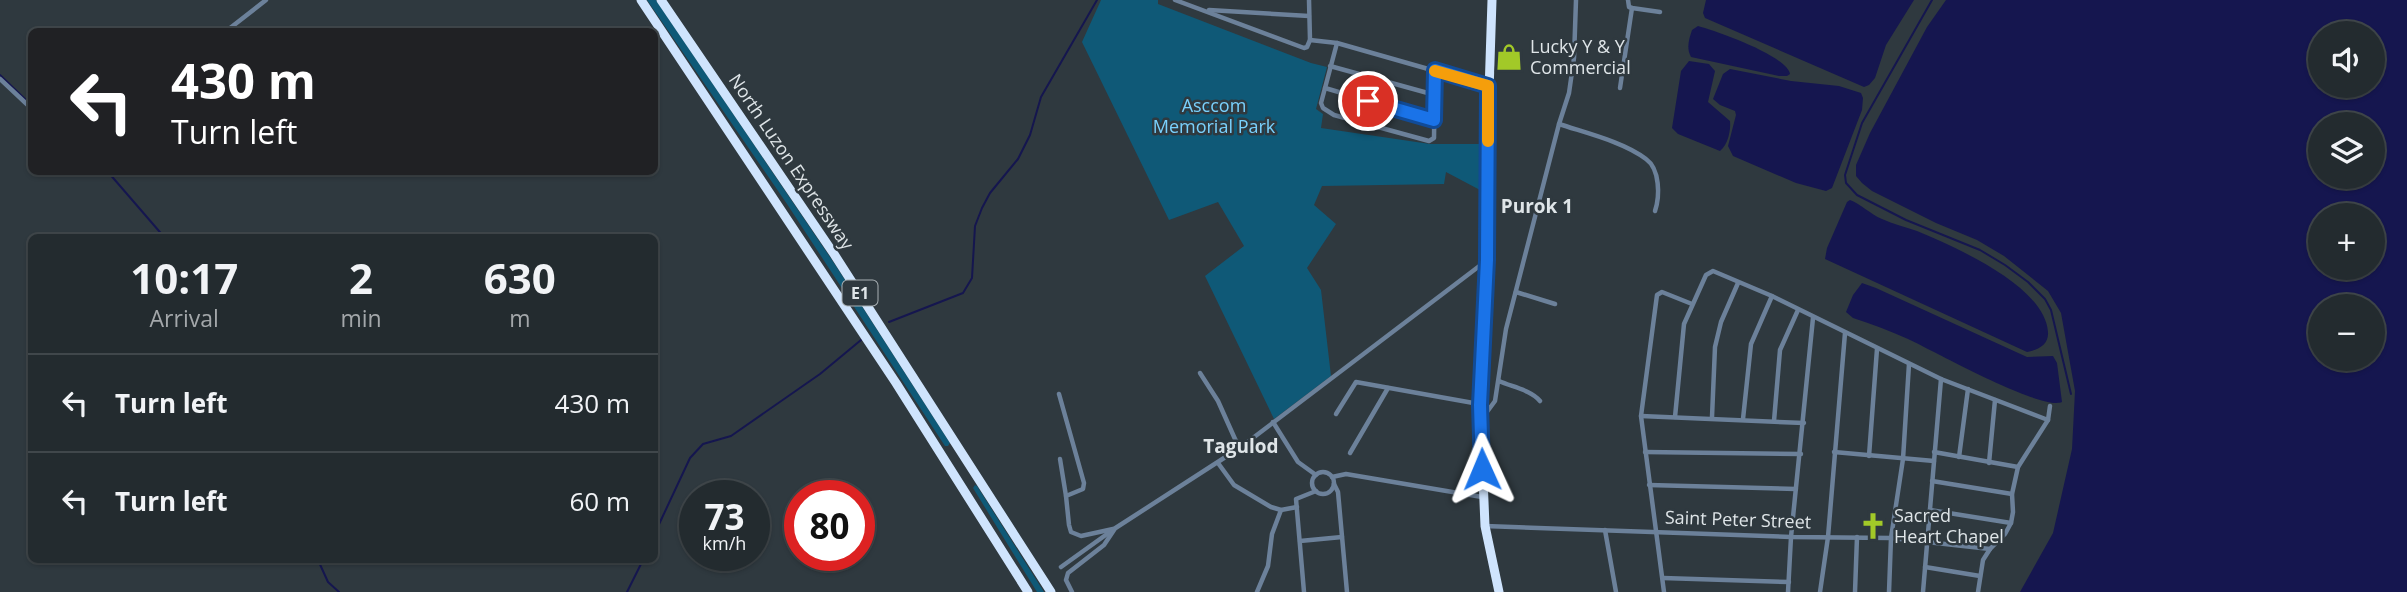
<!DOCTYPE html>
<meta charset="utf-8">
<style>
body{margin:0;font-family:"Open Sans",sans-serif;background:#2f373b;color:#f1f3f6;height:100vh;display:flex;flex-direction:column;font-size:26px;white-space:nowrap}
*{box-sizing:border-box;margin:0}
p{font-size:23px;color:#a3a7aa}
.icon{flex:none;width:38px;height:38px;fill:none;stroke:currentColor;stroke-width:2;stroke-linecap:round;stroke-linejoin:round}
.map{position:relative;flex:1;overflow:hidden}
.side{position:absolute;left:28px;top:234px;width:630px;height:329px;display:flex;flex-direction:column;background:#232b2f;border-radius:10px;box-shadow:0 2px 5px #0004,0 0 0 2px #40474b}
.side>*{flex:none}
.banner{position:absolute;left:28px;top:28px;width:630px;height:147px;border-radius:10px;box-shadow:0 2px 5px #0004,0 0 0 2px #40474b;background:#202124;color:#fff;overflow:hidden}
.tools{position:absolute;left:2308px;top:21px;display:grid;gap:14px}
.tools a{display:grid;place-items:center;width:77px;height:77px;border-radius:50%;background:#232b2f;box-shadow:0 2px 5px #0004,0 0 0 2px #40474b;font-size:35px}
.speed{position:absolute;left:679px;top:480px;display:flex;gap:14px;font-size:35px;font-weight:700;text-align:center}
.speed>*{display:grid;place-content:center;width:91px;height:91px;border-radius:50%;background:#232b2f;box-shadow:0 2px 5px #0004,0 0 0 2px #40474b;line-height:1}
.speed small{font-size:18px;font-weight:400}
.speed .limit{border:10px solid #d22;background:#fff;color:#111}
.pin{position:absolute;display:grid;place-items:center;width:60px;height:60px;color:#fff;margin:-30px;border:4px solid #fff;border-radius:50%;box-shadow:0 2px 7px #0007}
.me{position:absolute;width:77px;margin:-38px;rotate:359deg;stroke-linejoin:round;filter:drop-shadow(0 0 5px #0008)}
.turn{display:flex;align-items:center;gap:24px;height:147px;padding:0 28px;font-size:32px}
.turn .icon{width:91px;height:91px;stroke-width:2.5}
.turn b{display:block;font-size:49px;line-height:60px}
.eta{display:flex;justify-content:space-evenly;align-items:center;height:119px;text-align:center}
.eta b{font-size:42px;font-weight:700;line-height:49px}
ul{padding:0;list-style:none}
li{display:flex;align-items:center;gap:21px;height:98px;padding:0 28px;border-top:2px solid #40474b}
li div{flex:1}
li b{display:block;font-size:26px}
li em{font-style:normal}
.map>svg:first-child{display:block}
.green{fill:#0f5977}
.water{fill:#15164f;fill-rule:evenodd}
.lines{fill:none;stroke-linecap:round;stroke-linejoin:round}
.stream{stroke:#15164f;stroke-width:2}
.street{stroke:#6c819a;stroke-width:4.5}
.highway{stroke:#cfe4fd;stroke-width:9}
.route-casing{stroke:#114b97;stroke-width:18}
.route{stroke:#1a73e8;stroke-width:12}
.slow{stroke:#f59e0b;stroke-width:12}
.labels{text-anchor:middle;stroke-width:5;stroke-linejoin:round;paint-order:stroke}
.shield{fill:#2f393f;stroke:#aab1b5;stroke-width:2}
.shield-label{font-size:16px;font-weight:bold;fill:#dfe5e8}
.poi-label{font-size:18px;fill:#dfe5e8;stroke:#2f393f;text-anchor:start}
.park-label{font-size:18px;fill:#79d1fd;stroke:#2f393f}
.street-label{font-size:18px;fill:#dfe5e8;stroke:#2f393f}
.neighbourhood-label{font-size:19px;font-weight:bold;fill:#dfe5e8;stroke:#2f393f}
</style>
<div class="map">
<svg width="2407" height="592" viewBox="0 0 2407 592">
<rect width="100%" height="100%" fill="#2f393f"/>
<g class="green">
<path d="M647,0H656L836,266L941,429L950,443L948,446H945L787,204Z"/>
<path d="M1101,0H1158V4L1311,63L1327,67L1316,109L1323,114L1321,128L1430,144H1481L1480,190L1446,172L1444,184L1322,186L1314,205L1336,224L1307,268L1321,290L1331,376L1274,419L1205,276L1244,246L1218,202L1169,220L1082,42Z"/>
<path d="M975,485L977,486L1044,592H1037L973,488Z"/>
</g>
<g class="water">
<path d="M1706,0H1914L1886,45L1875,78L1869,85L1864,87L1705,18L1703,13Z"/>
<path d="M1946,0H2407V592H2020L2053,533L2072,449L2075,391L2061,313L2048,291L2004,256L1977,240L1936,223L1872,191L1862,183L1856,176V165L1870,133L1927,27ZM2373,33V86H2320V33ZM2373,124V177H2320V124ZM2373,215V268H2320V215ZM2373,306V359H2320V306Z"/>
<path d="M1698,26C1717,31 1787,56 1790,74L1787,76H1779L1691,57C1686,48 1689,39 1692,30Z"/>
<path d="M1689,61L1709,64L1715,71L1708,102L1730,121C1731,130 1728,145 1720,151L1678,134L1672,128L1681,71Z"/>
<path d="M1730,69L1791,81L1839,86L1861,93L1863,98L1862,110L1832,188L1826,191L1796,183L1733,156L1728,146L1736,115L1735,111L1720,105L1713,99L1723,74Z"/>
<path d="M1850,200C1861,204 1870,214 1882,219C1893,224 1906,227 1917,231C1955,247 2045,286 2048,332C2049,345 2038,350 2027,352L1825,259L1827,248L1847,202Z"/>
<path d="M1862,283L1876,288L2027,357L2053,356L2057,363L2062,402C2041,411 1934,351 1908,339C1890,331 1872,324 1853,318L1846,312L1853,295Z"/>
</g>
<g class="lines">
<g class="stream">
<path d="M1932,0L1862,123L1845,175L1846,183L1857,195L1906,220L1980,250L2005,265L2028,282L2045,299L2051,310L2071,394"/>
<path d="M0,75L27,101"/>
<path d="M108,172L165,238"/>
<path d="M889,322L963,293L972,278L975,226L982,208L990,193L1018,159L1030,135L1041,97L1097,0"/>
<path d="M654,535L690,458L703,444L731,436L820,374L861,340"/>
<path d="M318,560L328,582L339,592"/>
<path d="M627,592L643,560"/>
</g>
<g class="street">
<path d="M1175,0L1304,48L1307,47L1310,40L1309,0"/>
<path d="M1628,0L1629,7L1632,8L1660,12"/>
<path d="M1209,10L1309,16"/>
<path d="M225,32L266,0"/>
<path d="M1310,40L1337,43L1488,86"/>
<path d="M1337,43L1321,103L1323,108L1334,115L1429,141L1434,138L1435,70"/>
<path d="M1330,66L1435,95"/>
<path d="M0,79L32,109"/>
<path d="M1325,88L1434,120"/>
<path d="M1620,88L1632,8"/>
<path d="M1559,124C1586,133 1624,142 1646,159C1660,169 1660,196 1655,211"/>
<path d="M1516,292L1555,304"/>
<path d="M1200,373L1218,401L1235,439L1241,447"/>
<path d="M1499,381C1512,387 1531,390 1540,401"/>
<path d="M1059,394L1084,483L1083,489L1066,496L1069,525L1071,532L1081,536L1113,529"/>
<path d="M1336,414L1356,382L1479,404"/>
<path d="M1641,416L1804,423"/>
<path d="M1675,417L1684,324L1706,275L1713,271L1772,296L1941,379L2048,420"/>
<path d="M1712,417L1715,347L1721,322L1738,283"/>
<path d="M1743,419L1751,344L1772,296"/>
<path d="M1481,420L1495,401L1506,329L1559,124L1569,93L1574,58L1576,0"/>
<path d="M1774,421L1780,350L1798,310"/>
<path d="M1273,422L1298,462L1316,475"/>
<path d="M1645,452L1801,454"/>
<path d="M1834,452L1934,461"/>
<path d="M1934,452L2018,467"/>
<path d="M1350,453L1388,388"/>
<path d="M1869,456L1877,349"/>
<path d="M1959,457L1968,389"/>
<path d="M1060,459L1066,496"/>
<path d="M1218,463L1234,485L1271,507L1281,510L1297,507"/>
<path d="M1989,463L1995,400"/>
<circle cx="1323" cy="483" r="11"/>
<path d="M1332,477L1346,474L1482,497"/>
<path d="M1932,481L2012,494"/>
<path d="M1334,484L1338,492L1347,592"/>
<path d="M1649,485L1796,489"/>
<path d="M1930,510L2011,523"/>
<path d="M1485,526L1791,537L1891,538L1990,549"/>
<path d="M1605,530L1616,592"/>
<path d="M1300,541L1342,537"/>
<path d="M1061,567L1114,529L1241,447L1486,261"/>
<path d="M1925,567L1980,576"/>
<path d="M1663,578L1789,582"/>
<path d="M1072,592L1066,580L1068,573L1104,545L1114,530"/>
<path d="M1257,592L1268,566L1272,534L1281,510"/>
<path d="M1304,592L1296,499L1316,491"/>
<path d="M1664,592L1641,416L1657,295L1662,292L1692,304"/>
<path d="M1788,592L1791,537L1813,318"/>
<path d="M1820,592L1828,537L1845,333"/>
<path d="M1855,592L1857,537"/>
<path d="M1889,592L1891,538L1903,459L1909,364"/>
<path d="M1923,592L1941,379"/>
<path d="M1978,592L1983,560L1990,549L2005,534L2011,523L2013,512L2012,494L2018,467L2048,420L2050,406"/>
</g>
<g class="highway">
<path d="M641,0L896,383L1028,592"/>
<path d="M661,0L834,254L1051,592"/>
<path d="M1492,0L1486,184L1487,260L1480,405L1485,526L1499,592"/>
</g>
</g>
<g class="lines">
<defs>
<path id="route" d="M1368,101L1434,120L1435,70L1488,86L1487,260L1480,405L1482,469"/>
</defs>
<use href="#route" class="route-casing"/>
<use href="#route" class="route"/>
<path class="slow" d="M1435,71L1488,86V141"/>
</g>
<defs>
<symbol id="shop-bare" viewBox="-9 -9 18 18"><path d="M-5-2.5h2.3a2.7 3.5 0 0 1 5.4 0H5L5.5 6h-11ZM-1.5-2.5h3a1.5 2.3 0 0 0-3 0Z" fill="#a2c928" stroke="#2f393f" stroke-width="2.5" paint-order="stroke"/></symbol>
<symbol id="church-bare" viewBox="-9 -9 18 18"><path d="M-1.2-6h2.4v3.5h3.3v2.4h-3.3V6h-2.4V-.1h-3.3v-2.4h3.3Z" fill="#a2c928" stroke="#2f393f" stroke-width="2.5" paint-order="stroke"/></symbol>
</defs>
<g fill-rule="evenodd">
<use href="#shop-bare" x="1490" y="38" width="38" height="38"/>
<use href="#church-bare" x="1854" y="507" width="38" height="38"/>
</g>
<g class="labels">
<rect class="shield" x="842.5" y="280.5" width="35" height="25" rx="5"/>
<g class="shield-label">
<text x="860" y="299">E1</text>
</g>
<g class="poi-label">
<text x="1530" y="53">Lucky Y &amp; Y<tspan x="1530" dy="21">Commercial</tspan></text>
<text x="1894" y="522">Sacred<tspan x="1894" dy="21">Heart Chapel</tspan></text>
</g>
<g class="park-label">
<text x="1214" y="112">Asccom<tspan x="1214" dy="21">Memorial Park</tspan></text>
</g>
<g class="street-label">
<text transform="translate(791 162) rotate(56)" y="6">North Luzon Expressway</text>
<text transform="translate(1738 520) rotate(2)" y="6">Saint Peter Street</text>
</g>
<g class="neighbourhood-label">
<text x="1537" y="213">Purok 1</text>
<text x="1241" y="453">Tagulod</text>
</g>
</g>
</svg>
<div class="tools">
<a><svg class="icon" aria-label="sound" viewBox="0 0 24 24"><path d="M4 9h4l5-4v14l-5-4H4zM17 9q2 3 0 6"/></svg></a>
<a><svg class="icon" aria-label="layers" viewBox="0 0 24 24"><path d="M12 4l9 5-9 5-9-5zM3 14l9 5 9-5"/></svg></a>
<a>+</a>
<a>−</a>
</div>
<div class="speed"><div>73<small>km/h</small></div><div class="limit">80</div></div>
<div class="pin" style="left:1368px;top:101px;background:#d93025"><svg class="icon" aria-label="arrive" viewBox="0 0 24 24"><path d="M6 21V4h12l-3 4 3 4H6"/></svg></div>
<svg class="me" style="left:1482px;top:469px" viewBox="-20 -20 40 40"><path d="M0-17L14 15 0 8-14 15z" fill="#1a73e8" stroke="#fff" stroke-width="4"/></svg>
<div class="banner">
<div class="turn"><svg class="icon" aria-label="left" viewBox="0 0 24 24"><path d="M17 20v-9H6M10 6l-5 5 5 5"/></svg><div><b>430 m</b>Turn left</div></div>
</div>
<section class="side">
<div class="eta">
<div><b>10:17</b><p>Arrival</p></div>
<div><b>2</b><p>min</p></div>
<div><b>630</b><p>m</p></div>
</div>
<ul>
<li><svg class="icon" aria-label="left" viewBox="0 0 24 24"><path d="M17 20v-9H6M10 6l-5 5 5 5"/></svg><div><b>Turn left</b></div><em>430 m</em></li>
<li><svg class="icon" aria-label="left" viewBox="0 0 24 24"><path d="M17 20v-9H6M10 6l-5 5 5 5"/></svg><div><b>Turn left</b></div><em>60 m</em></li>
</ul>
</section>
</div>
